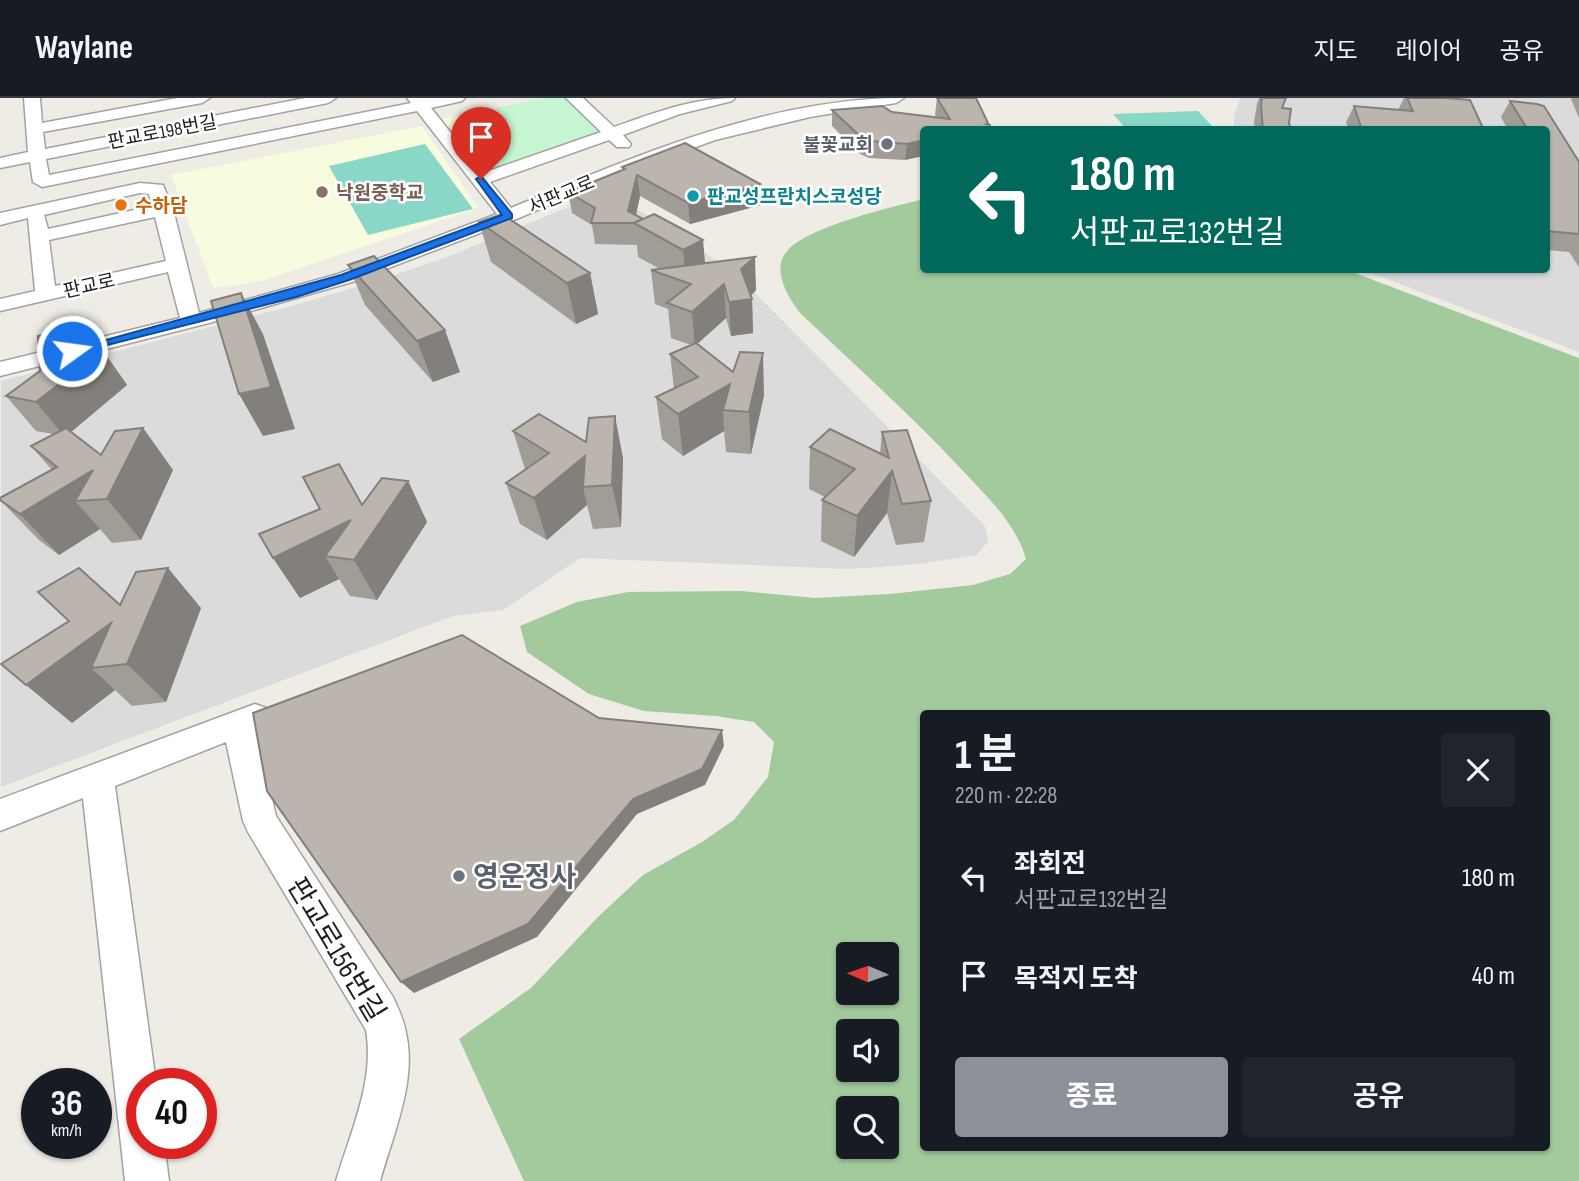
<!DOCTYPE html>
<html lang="ko">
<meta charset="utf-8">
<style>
body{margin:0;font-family:"Sofia Sans Condensed","Noto Sans KR",sans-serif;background:#20242c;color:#f1f3f6;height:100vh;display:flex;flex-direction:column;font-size:26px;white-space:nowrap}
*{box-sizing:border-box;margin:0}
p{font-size:23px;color:#9ea1a6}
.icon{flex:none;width:38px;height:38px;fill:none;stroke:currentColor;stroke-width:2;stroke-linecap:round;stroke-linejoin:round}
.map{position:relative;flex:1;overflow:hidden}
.sheet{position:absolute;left:920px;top:612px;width:630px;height:441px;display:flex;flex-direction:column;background:#171b24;border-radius:7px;box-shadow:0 2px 5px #0004}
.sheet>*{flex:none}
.hud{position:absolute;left:920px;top:28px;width:630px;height:147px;border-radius:7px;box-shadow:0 2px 5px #0004;background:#00695c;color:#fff;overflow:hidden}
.needle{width:46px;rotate:272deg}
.controls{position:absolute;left:836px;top:844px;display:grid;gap:14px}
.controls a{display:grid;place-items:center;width:63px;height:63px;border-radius:7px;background:#171b24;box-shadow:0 2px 5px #0004;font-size:35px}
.speed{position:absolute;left:21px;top:970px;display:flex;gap:14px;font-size:35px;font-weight:700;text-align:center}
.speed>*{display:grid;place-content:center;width:91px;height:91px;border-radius:50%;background:#171b24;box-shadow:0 2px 5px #0004;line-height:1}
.speed small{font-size:18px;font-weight:400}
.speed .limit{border:10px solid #d22;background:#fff;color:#111}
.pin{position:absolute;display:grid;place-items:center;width:60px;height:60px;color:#fff;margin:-72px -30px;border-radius:50% 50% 50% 0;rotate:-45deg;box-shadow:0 0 7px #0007}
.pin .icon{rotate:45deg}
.me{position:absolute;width:77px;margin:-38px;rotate:76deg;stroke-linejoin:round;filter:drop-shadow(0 0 5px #0008)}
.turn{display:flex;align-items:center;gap:24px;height:147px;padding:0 35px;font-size:32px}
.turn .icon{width:91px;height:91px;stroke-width:2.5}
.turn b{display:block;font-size:49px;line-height:60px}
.round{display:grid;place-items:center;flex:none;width:74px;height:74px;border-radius:7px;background:#20242c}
.headline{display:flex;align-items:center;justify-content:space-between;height:119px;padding:0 35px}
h1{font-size:42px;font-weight:700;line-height:52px}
.primary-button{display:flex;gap:14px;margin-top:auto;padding:14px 35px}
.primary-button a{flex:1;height:80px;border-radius:7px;background:#8c9099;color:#fff;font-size:28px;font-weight:700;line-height:80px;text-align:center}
.primary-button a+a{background:#20242c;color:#f1f3f6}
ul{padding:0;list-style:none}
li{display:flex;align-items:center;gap:21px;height:98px;padding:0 35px}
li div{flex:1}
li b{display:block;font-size:26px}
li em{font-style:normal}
header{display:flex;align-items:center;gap:42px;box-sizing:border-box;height:98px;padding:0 35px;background:#171b24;border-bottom:2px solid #363941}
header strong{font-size:33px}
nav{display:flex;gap:38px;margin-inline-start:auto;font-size:24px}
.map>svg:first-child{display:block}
.residential{fill:#dcdbdb}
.education{fill:#f7fcdf}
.forest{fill:#a2ca9d;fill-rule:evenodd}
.park{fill:#c5f5d1}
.pitch{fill:#89d7c6}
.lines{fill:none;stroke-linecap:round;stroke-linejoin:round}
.minor-casing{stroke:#a2a2a2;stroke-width:3}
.minor{fill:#fff;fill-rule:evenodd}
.wall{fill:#a19c96}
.shaded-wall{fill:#837f7a}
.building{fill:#bbb5ae;stroke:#837f7a;stroke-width:2}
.route{fill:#1a73e8;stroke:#114b97;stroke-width:2}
.worship-dot{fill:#6b7280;stroke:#fff;stroke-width:2.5}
.education-dot{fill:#8d6e63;stroke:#fff;stroke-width:2.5}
.culture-dot{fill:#0f9aa8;stroke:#fff;stroke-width:2.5}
.food-dot{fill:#e8710a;stroke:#fff;stroke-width:2.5}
.labels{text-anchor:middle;stroke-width:5;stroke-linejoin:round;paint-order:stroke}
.far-street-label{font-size:19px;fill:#1e1e1e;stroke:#fff}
.far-worship-label{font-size:19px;font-weight:bold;fill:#5b616d;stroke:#fff;text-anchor:end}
.far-education-label{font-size:19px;font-weight:bold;fill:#785e54;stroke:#fff;text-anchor:start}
.far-culture-label{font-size:19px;font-weight:bold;fill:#0d838f;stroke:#fff;text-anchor:start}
.far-food-label{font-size:19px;font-weight:bold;fill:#c56008;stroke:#fff;text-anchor:start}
.near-worship-label{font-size:28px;font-weight:bold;fill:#5b616d;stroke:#fff;text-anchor:start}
.near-street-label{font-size:28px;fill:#1e1e1e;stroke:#fff}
</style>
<header>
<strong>Waylane</strong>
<nav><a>지도</a><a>레이어</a><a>공유</a></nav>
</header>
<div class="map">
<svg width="1579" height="1083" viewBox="0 0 1579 1083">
<rect width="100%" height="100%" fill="#eeece5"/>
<g class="residential">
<path d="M1240,0H1579V254L1363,172H1547V32H1234V19Z"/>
<path d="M605,94L651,119L714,161L742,182L770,210L985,428L988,444L976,457L920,466L850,471L580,460L503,512L453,518L1,689V283L292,208L392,178L447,159Z"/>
</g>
<g class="education">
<path d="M492,11L508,28L452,40L438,22Z"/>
<path d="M422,28L478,110L261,183L213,190L171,77Z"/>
</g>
<path class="forest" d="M924,101V172H1347L1579,260V1083H524L459,941L531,890L598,819L643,777L702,744L734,722L768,679L774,644L754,624L716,618L644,613L589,596L527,554L520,528L577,504L628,494L741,493L815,500L890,496L973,487L1010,476L1026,461C1016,426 989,401 965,375C913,319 856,268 800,215C788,199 770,170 788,152C810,128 892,109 924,101ZM924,616H1547V1050H924ZM849,856H887V894H849ZM849,933H887V971H849ZM849,1010H887V1048H849Z"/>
<path class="park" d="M546,0H569L599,31L600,37L500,72L479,71L454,41L512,28L496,10Z"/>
<g class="pitch">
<path d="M1198,13L1215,31H1126L1113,16Z"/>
<path d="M425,46L473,111L368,137L329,68Z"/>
</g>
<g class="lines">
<defs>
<g id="minor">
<path d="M24,0H40L42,25L177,0H210L202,5L43,34L45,51L305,0H336L328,5L46,61L49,77L411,5L407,0H465L462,3L431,10L483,75L601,34L566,0H583L614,29C654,15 692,0 735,0L732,3L680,16L623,37L631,46L629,49H617L609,42L490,84L511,110C634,58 768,0 904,0L896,5L810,19L715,42L617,78L514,122L352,184L209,225L0,278V264L180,220L168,174L0,213V201L35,193L28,120L0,127V115L140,85L163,87L173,111L199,215L338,176L497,116L417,13L42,89L33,84L30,64L0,70V60L28,54ZM140,95L149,96L152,108L48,131L44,117ZM155,119L166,163L55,188L49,142Z"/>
<path d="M255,606L266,610L271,619L266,628L256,633L276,718L393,899C398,910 404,922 406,935C417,983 393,1037 380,1083H336C350,1035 375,983 366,932L248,734L243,723L226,644L115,688L156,985H142V1045H164L169,1083H125L83,700L0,733V701Z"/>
</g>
</defs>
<use href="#minor" class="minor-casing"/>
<use href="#minor" class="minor"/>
</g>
<g class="wall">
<path d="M937,0L988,25V26L990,27L989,32H924L905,62L869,60L860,56L832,28V12L892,14L937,19L935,17Z"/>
<path d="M1259,0H1286L1282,10L1291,32H1255L1254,24L1257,6Z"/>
<path d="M1404,0H1446L1484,32H1349L1346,24L1354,8L1398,12Z"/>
<path d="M1572,0H1579V20L1571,1Z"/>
<path d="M1510,3L1537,6L1544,8L1579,64V169L1569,154L1547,152V32H1508L1501,19Z"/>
<path d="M622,69L761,107L690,126L640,98L636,117L705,165L756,192L751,198L752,201L753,235L731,238L726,220L697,246L764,297L751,356L726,354L724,333L683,358L662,341L656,299L674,291L670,256L691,247L671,240L668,211L655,206L651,172L660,171L638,159L637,147L595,146L592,127L572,115L568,94L622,72Z"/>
<path d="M479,124L590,175L598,216L576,226L491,164Z"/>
<path d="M348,167L460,274L433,284L365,207Z"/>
<path d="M72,229L85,247L103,252L127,287L71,334L101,357L143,330L173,372L141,442L112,445L100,431L59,457L39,442L0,402L52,372L31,348L53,336L36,333L6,298L40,273Z"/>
<path d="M513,333L586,344L623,360L621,429L593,431L587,407L547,442L520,426L506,385L525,371Z"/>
<path d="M882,334L931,403L924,444L896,447L887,415L854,459L821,443L822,402L825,399L809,391L810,349L880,355Z"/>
<path d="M408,383L427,424L377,502L350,498L339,481L300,500L273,460L362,407Z"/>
<path d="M38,494L120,507L201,510L166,604L132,608L115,592L72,625L69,523Z"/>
</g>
<g class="shaded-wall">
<path d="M924,42V58L905,62L907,46Z"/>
<path d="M637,77L640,98L634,125L628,113Z"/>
<path d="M760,86L761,107L690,126L688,105Z"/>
<path d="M703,142L706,175L686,185L683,152Z"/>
<path d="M755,159L756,192L746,202L752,201L753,235L731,238L729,204L741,171Z"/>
<path d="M590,175L598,216L576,226L567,185Z"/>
<path d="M724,186L726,220L695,248L692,214Z"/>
<path d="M241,195L263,236L295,331L263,338L239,296Z"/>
<path d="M72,229L93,259L97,251L100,249L127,287L65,339L36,304L74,246Z"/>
<path d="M445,232L460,274L433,284L417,243Z"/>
<path d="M763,255L764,297L751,356L749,314Z"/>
<path d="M730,286L723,312L724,333L683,358L678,316Z"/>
<path d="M615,318L623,360L621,429L612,387Z"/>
<path d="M143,330L173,372L141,442L107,401L75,403L100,431L59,457L20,416Z"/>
<path d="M585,358L583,389L587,407L547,442L534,400Z"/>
<path d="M892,373L887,415L854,459L857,418Z"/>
<path d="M408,383L427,424L377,502L354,462L325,458L339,481L300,500L273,460L351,422Z"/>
<path d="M168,470L201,510L166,604L127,566L91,570L115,592L72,625L26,587Z"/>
<path d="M722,632L724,648L705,687L637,716L537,839L414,895L401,884Z"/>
</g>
<g class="building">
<path d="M937,0H976L988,25L986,26L990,27V29L977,32H924V42L907,46L870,43L861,39L832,12L882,8L892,14L950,21Z"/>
<path d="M1262,0H1286L1282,10L1291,11L1289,25L1291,32H1263L1261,7Z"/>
<path d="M1407,0H1446L1470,2L1484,32H1362L1354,8L1413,13Z"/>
<path d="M1510,3L1537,6L1544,8L1579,64V136L1547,133V32H1528Z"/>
<path d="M685,45L760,86L688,105L637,77L628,113L643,121L634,125H591L595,110L568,94L625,71L622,69Z"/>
<path d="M502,116L590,175L567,185L479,124Z"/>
<path d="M654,116L703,142L683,152L634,125Z"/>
<path d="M374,158L445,232L417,243L348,167Z"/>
<path d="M755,159L741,171L752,201L729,204L724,186L692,214L667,205L691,186L651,172Z"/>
<path d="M241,195L271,289L239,296L211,203Z"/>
<path d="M72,229L74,246L100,249L97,251L103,252L36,304L6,298L40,273L38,238Z"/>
<path d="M696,245L733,274L740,254L763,255L749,314L723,312L730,286L678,316L656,299L698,279L670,256Z"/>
<path d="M539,316L586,344L589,320L615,318L612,387L583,389L585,358L534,400L506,385L549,355L513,333Z"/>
<path d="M66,330L101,357L115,333L143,330L107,401L75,403L93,372L20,416L0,402V400L57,369L31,348Z"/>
<path d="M830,331L889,360L882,334L907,332L931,403L902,406L892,373L857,418L822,402L855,371L810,349Z"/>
<path d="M339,366L362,407L382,380L408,383L354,462L325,458L351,422L273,460L259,436L320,411L303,379Z"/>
<path d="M79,470L120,507L136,474L168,470L127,566L91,570L111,525L26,587L1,566L69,523L38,494Z"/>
<path d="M462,537L599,620L722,632L702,671L633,701L528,826L401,884L267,693L253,615Z"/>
</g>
<path class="route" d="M481,78L512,116V120L349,182L296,199L72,256L66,253L341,177L502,117L476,81Z"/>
<g class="worship-dot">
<circle cx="887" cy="46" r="7"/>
<circle cx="459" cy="778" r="7"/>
</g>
<circle class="education-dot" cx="322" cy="94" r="7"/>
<circle class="culture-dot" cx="693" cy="98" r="7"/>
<circle class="food-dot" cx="121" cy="107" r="7"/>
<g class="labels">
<g class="far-street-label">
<text transform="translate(162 33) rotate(-11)" y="7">판교로198번길</text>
<text transform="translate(561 96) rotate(-23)" y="7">서판교로</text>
<text transform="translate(89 187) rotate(-13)" y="7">판교로</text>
</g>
<g class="far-worship-label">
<text x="873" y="53">불꽃교회</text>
</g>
<g class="far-education-label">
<text x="336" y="101">낙원중학교</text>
</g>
<g class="far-culture-label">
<text x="707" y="105">판교성프란치스코성당</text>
</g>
<g class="far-food-label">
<text x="135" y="114">수하담</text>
</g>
<g class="near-worship-label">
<text x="473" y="788">영운정사</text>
</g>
<g class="near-street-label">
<text transform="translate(337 851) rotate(59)" y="10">판교로156번길</text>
</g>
</g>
</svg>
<div class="controls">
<a><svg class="needle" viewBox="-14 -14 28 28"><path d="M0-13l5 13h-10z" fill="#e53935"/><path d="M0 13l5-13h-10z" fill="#9ea1a6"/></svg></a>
<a><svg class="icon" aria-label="sound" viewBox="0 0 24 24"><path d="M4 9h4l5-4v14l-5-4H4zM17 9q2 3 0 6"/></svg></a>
<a><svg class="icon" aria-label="search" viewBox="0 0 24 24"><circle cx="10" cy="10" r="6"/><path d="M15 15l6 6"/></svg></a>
</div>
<div class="speed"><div>36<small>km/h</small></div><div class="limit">40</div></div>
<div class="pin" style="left:481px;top:81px;background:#d93025"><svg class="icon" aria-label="arrive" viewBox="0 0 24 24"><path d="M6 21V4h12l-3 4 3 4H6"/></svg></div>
<svg class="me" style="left:72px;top:253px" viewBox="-20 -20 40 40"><circle r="17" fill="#1a73e8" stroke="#fff" stroke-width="3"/><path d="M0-11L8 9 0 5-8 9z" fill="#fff"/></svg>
<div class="hud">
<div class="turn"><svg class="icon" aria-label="left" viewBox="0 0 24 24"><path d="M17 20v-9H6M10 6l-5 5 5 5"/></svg><div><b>180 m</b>서판교로132번길</div></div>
</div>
<section class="sheet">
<div class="headline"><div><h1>1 분</h1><p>220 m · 22:28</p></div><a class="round"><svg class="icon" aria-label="close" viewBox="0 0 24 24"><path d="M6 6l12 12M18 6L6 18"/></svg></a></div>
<ul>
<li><svg class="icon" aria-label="left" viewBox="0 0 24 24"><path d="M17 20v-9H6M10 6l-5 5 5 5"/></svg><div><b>좌회전</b><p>서판교로132번길</p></div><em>180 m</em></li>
<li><svg class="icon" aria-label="arrive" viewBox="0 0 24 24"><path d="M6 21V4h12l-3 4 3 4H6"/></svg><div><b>목적지 도착</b></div><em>40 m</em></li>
</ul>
<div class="primary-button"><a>종료</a><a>공유</a></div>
</section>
</div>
